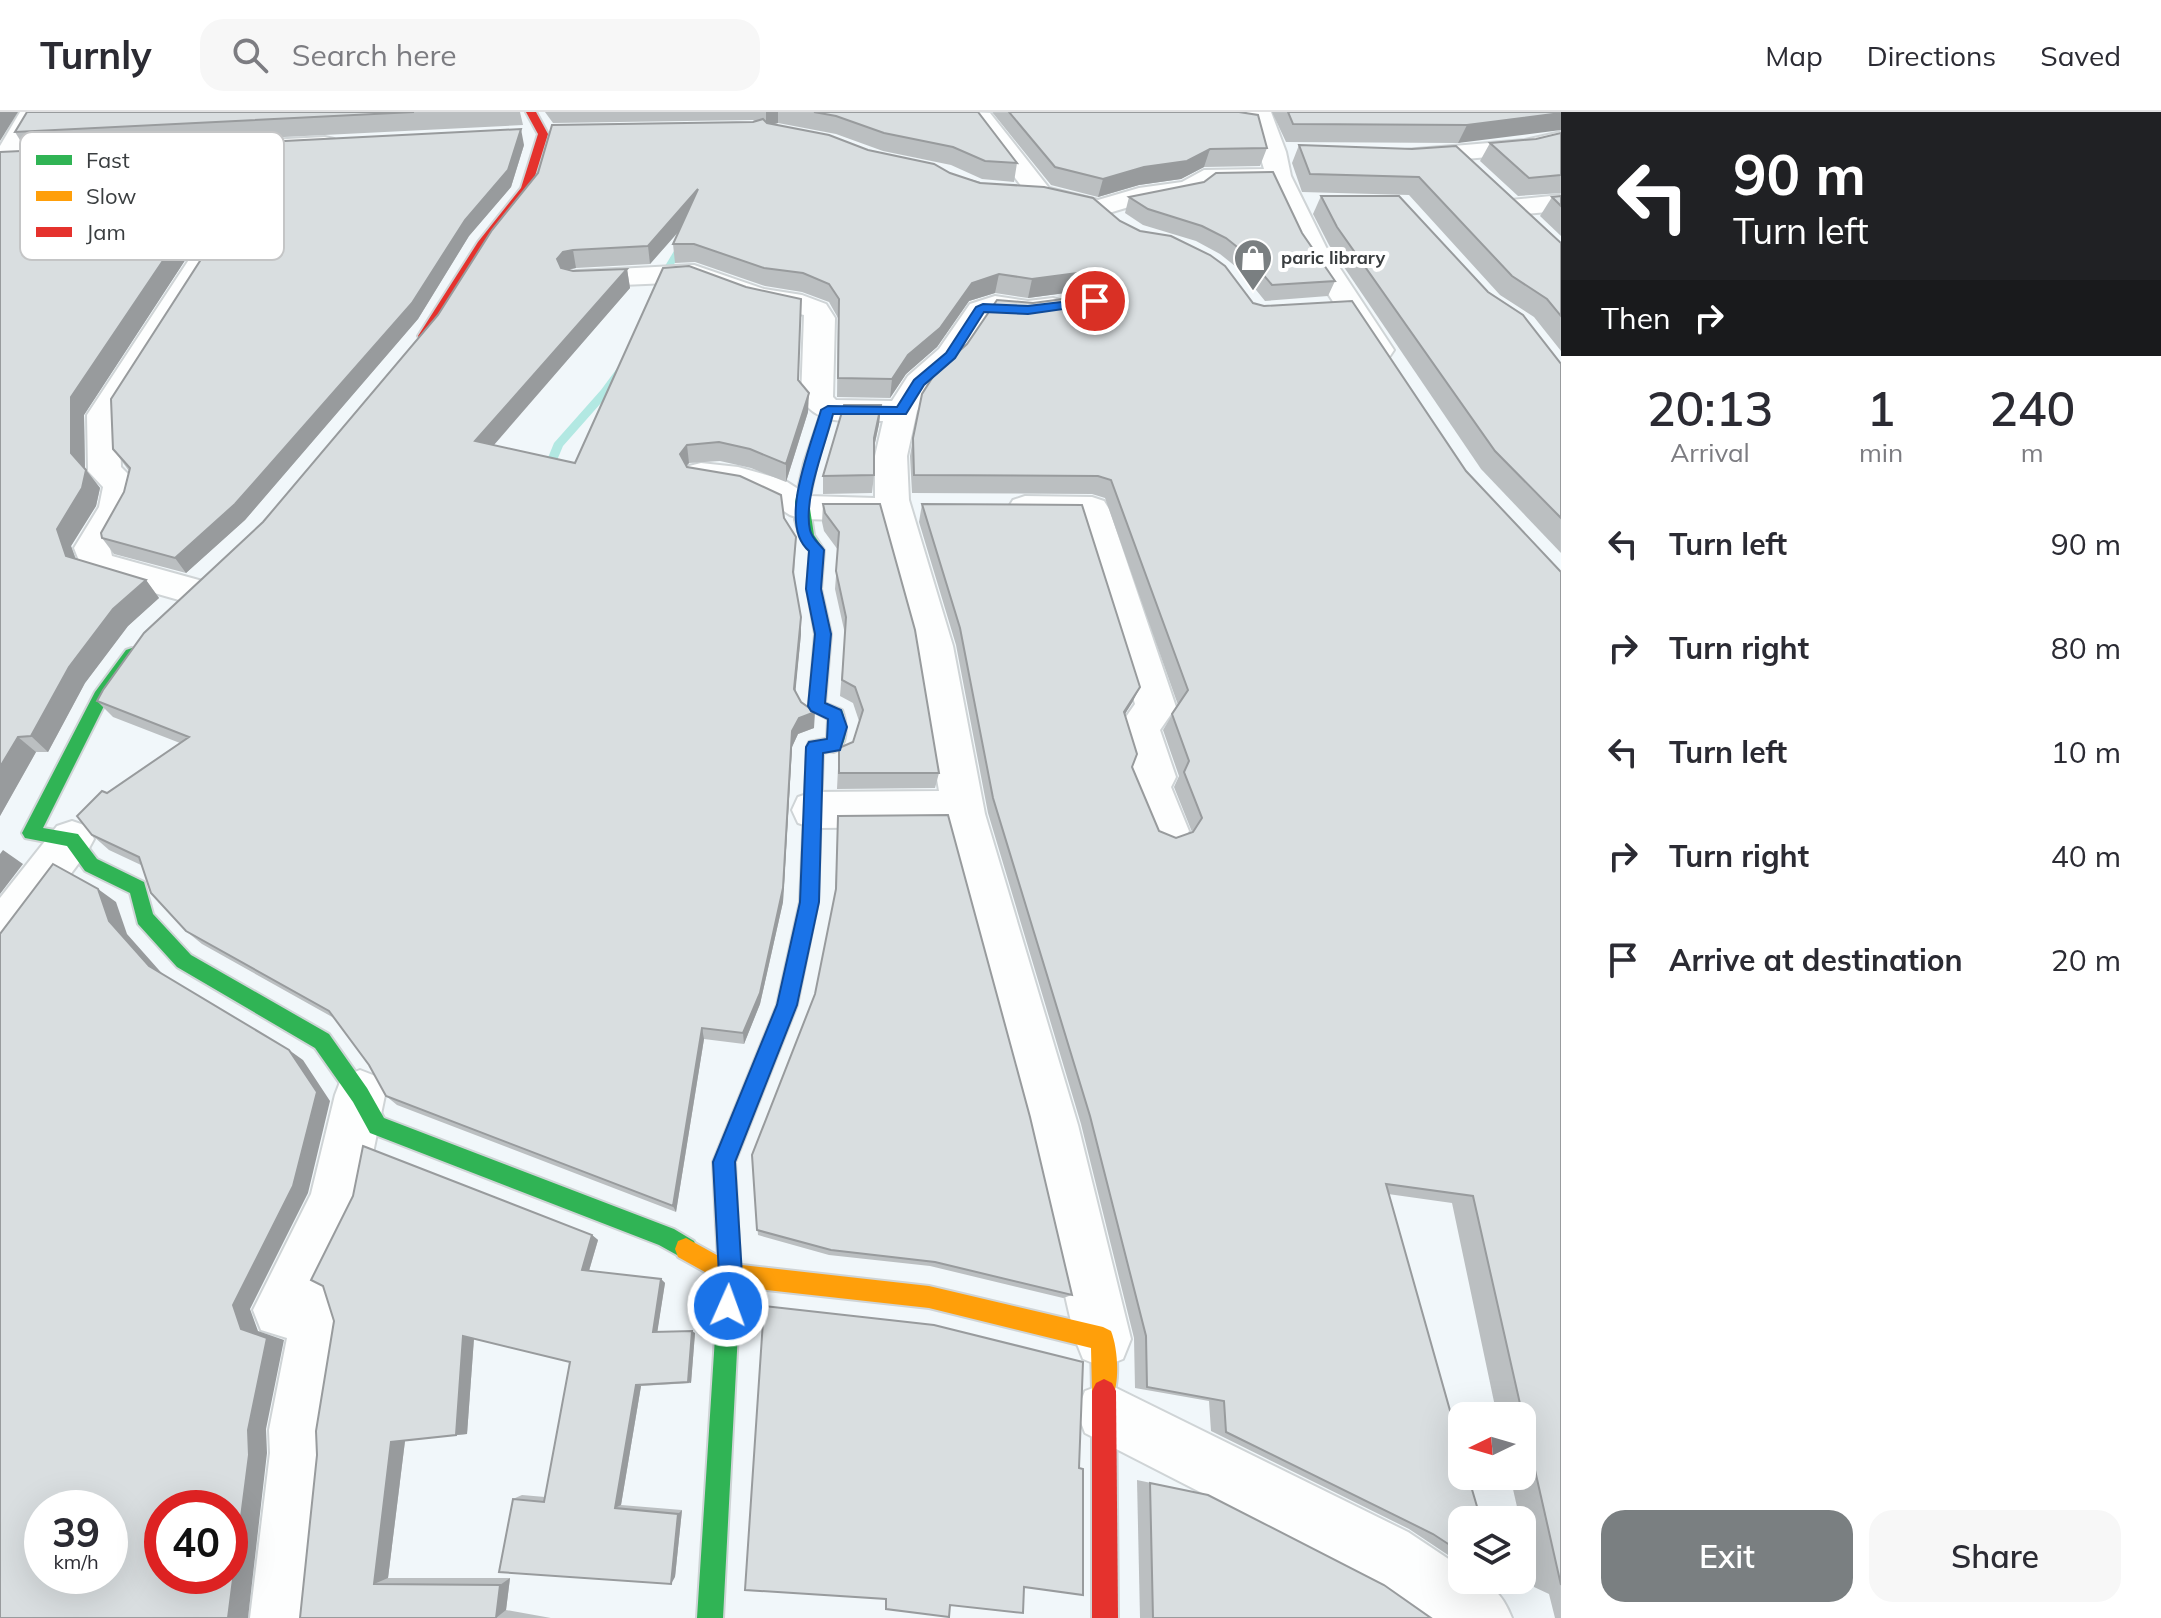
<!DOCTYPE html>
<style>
body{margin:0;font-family:Mulish,sans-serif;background:#f7f7f7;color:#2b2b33;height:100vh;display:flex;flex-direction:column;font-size:30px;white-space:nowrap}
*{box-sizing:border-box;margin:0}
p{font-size:26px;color:#7c7c81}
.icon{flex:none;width:44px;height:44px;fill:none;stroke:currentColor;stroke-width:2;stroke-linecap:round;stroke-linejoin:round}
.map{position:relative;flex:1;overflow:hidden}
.side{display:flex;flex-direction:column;background:#fff;width:600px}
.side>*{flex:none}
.guide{background:#202124;color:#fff;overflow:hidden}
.needle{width:52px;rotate:265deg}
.tools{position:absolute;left:1448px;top:1290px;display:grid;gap:16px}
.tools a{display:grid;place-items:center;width:88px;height:88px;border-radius:16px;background:#fff;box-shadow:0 8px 32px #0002;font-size:40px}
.speed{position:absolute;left:24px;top:1378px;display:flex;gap:16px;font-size:40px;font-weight:700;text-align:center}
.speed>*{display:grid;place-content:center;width:104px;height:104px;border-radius:50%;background:#fff;box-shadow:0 8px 32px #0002;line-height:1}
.speed small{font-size:20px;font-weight:400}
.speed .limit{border:12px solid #d22;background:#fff;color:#111}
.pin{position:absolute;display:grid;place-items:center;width:68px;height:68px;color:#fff;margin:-34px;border:4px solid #fff;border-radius:50%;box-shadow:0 2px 8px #0007}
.me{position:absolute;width:88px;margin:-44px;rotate:2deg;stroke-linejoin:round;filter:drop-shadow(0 0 6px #0008)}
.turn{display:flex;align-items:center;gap:28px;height:168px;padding:0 40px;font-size:36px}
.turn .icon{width:104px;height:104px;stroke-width:2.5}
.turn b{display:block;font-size:56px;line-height:68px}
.then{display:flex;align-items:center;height:76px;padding:0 40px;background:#0003;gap:16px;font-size:30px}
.eta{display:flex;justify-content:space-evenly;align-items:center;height:136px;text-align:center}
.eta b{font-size:48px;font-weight:600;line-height:56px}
.primary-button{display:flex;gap:16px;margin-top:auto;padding:16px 40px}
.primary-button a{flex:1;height:92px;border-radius:24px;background:#7a7f81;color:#fff;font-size:32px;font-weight:600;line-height:92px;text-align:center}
.primary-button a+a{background:#f7f7f7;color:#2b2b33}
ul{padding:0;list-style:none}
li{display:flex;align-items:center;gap:24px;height:104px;padding:0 40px}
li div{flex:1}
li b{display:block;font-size:30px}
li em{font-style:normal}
header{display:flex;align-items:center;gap:48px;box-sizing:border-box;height:112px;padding:0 40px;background:#fff;border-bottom:2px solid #e1e1e2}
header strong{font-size:38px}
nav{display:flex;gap:44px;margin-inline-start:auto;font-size:28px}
.search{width:560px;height:72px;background:#f7f7f7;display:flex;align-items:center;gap:20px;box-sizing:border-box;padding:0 28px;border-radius:24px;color:#7c7c81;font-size:30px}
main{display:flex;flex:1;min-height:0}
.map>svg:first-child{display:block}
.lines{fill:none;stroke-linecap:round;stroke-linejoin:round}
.stream{fill:#b2e8e2;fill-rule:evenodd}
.street-casing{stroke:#cfd4d6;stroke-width:4}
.fast-casing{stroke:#cfd4d6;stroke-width:4}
.slow-casing{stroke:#cfd4d6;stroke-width:4}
.jam-casing{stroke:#cfd4d6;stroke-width:4}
.street{fill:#fdfefe;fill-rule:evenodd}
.fast{fill:#30b455;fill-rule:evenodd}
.slow{fill:#ff9f0a;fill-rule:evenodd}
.jam{fill:#e5322d;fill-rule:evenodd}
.wall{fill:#bbbfc1}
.shaded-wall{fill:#989b9d}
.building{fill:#d9dee0;stroke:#989b9d;stroke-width:2;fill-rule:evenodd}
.route{fill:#1a73e8;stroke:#114b97;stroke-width:2}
.labels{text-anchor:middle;stroke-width:8;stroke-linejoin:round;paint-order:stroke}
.far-poi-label{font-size:18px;font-weight:bold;fill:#3a3e40;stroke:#fff;text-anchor:start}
.key{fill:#fff;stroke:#c4c5c6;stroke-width:2}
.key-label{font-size:22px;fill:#3a3e40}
</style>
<header>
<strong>Turnly</strong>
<div class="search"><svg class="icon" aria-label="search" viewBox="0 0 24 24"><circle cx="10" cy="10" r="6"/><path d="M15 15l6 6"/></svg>Search here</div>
<nav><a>Map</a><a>Directions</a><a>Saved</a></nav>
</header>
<main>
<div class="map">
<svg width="1561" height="1506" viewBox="0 0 1561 1506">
<rect width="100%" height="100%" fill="#f1f7fa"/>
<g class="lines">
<g class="stream">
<path d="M684,126L688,129L664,169L657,171L656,169L680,129Z"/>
<path d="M618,255L626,257L609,282L563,334L550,365H542L541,363L554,331L601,278Z"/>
</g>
<defs>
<g id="street">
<path d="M20,0H44L13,53L0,54V34Z"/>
<path d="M961,0L990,1L1049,76L1098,88L1139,76L1182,70L1204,58L1264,57L1247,0H1271L1286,40L1291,64L1326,135L1394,238L1390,244L1379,247L1368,244L1298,135L1269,71L1210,73L1198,82L1142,91L1099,104L1031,87L974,11Z"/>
<path d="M1561,20V34L1525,42L1405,52L1396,50L1393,45L1396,40L1405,38L1525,28Z"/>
<path d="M325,25L334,27L337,32L334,37L271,42L243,105L119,303L121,355L138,372L133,395L110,436L112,444L206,470L211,479L206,488L193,492L84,461L74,436L99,395L103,375L88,359L87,303L217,105L245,44L174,47L165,45L162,40L165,35L174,33Z"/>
<path d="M1561,83V99L1510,103L1501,101L1497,95L1501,89Z"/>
<path d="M694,153L764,177L802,183L826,192L835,206L833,285L836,288L892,289L908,264L939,237L970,192L995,184L1028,189L1053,186L1063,189L1067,195L1063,201L1028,207L997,202L991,204L961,249L931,277L917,299L907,344L909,388L953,534L985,702L1078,1013L1131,1227L1123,1247L1103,1255L1083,1247L1075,1227L1026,1013L946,715L813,716L798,711L792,698L798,685L813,680L939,679L915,534L881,409L802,407L790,403L760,384L689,370L684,362L689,354L701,351L738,355L784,368L809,384L875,386V344L883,309C851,308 821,316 801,287L804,203L748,191L691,170L577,175L567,173L563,167L567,161L577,159Z"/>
<path d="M1025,384L1092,385L1104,389L1109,397L1176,595L1160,618L1176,665L1171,675L1189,719L1182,732L1167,737L1152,732L1126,669L1132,658L1119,615L1135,592L1078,408H1025L1013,404L1008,396L1013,388Z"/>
<path d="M72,709L87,714L94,727L87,740L16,836L0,842V786L57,714Z"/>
<path d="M360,958L378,965L385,983L363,1089L322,1174L335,1179L346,1211L329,1318L330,1341L314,1506H250L270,1341L269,1318L287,1226L261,1218L253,1198L311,1082L335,983L342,965Z"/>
<path d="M1106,1271L1408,1420L1462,1456V1468C1490,1468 1502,1481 1512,1506H1424L1364,1464L1085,1321L1077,1300L1085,1279Z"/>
</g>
<g id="fast">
<path d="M828,294L834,298L817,351L809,390L814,423L824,438L821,477L831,522L825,591L842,598C847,611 849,634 834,640L824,638L822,633L827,627L828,607L811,598L809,594L815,522L807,477L810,439L800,425L795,408V390L804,351L822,298Z"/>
<path d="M132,536L140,542L107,588L43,716L78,722L97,747L144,770L153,802L191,843L329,922L367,976L384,1006L674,1117L694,1129L697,1137L694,1145L686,1148L659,1133L370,1021L353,990L315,936L177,855L138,812L130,781L85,759L67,734L25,726L22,721L95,580L126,538Z"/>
<path d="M727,1101L735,1104L738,1112L741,1163L723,1506H697L719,1163L716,1112L719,1104Z"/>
</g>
<g id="slow">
<path d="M830,626L838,633L836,638L823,641L818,790L797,893L735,1050L738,1112L735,1120L727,1123L719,1120L716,1112L713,1050L777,893L800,790L807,635L809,630Z"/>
<path d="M686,1126L733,1152L929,1174L1103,1215L1111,1219C1118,1236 1120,1270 1112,1287L1104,1291L1096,1287L1092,1279L1091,1236L929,1196L730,1174L678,1145L675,1137L678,1129Z"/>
</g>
<g id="jam">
<path d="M526,0H536L548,22L531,77L487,133L428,227H420L418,224L478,130L521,76L538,22Z"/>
<path d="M1104,1267L1112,1271L1116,1279L1118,1506H1092V1279L1096,1271Z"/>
</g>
</defs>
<use href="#street" class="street-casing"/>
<use href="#fast" class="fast-casing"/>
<use href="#slow" class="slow-casing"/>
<use href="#jam" class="jam-casing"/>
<use href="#street" class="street"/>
<use href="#fast" class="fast"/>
<use href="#slow" class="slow"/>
<use href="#jam" class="jam"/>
</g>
<g class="wall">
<path d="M27,0H520L523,13L26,38L15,20Z"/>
<path d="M545,0H978L1017,51L1014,70L982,67L951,53L883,39L836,22L778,11L774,12L1120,109L1253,191L1466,359L1561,460V1506H1555L1549,1482L1534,1475L1522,1419V1408H1520L1510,1364H1522V1304H1497L1452,1091L1388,1082L1462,1408V1448L1451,1445L1409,1417L1211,1319L1209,1289L1135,1276L1134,1226L1081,1012L988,701L956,533L919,410L922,392L1140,575L1125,602L1132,655L1159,719L1176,726L1192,720L1174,675L1179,664L1163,618L1178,593L1105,386L1092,382L912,381L910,344L913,326L1033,191L1101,182L1106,180L1095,177L1028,186L995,181L969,189L937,235L906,262L890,286L837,285L838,206L829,190L802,180L765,174L695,150L675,151L673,132L680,118L650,152L576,156L567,158L573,159L627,157L630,176L493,333L575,351L799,269L808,300L786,370L751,356L720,349L689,351L686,354L784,406L796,425L794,464L801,522L795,579L814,616L798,622L792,635L783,790L760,892L744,932L704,927L676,1100L397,993L386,984L369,953L334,906L202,832L186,819L141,753L109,738L92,723L107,681L180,631L113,605L97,589L263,410L438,203L755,9L753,8L553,11Z"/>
<path d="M992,0H1239L1267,36L1260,54L1204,55L1181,67L1139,73L1098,85L1051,73Z"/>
<path d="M1272,0H1561L1458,31L1286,30Z"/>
<path d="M1561,21V81L1518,84L1480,49L1490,31L1536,27Z"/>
<path d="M524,33L511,75L469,124L418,207L245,408L186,461L114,442L102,426L124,380L129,359L113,337Z"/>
<path d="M1299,33L1412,37L1561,131V239L1534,205L1500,183L1409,83L1302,80L1292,51Z"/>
<path d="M0,40L240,47L214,104L84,303L85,356L100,376L96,394L71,434L76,447L146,468L159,486L128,514L85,571L48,640H36L0,704Z"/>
<path d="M1321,84L1488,180L1561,252V441L1481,357L1329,133L1313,102Z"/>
<path d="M1561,84V124L1540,104L1552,85Z"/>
<path d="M1129,85L1302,121L1335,169L1328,184L1265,189L1240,158L1220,142L1196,129L1143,113L1125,101Z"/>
<path d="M881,293L879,312L874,336V363L872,381L823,382V364Z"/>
<path d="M823,392H880L939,661L935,676L837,677L839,636L853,630L859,609L853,591L840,584L845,522L835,477L838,438L824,419L822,410Z"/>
<path d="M838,704L1072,1183L1063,1186L930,1154L829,1143L758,1123L752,1043L815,882L835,784Z"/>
<path d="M592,1123L598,1128L589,1159L661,1167L665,1171L657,1220L695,1221L691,1271L641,1274L621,1393L682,1398L675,1465L513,1387L522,1383L545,1385L570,1250L474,1226L467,1322L405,1329L388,1466H510L506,1498L551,1506H300L317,1343Z"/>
<path d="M1137,1368L1208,1383L1431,1506H1140Z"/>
</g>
<g class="shaded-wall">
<path d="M0,0H18L0,29Z"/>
<path d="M766,0H778V11L766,14Z"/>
<path d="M1561,1V18L1458,31L1467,13Z"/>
<path d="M521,17L524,33L511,75L469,124L418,207L245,408L186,461L175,446Z"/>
<path d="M232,29L240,47L214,104L84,303L85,359L71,341V285Z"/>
<path d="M1210,37L1204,55L1181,67L1139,73L1098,85L1103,67Z"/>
<path d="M698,77L700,95L650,152L648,134Z"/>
<path d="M573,138L576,156L566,158L560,165L557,147L563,140Z"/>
<path d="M627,157L630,176L481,348L475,329Z"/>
<path d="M1100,158L1095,177L1028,186L1032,167Z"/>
<path d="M999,162L995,181L969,189L937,235L906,262L890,286L892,267L908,243L972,171Z"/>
<path d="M809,281L808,300L786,370V352Z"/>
<path d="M881,293L879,312L872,344L874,326Z"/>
<path d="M687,333L689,351L681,360L680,342Z"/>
<path d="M86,358L100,376L96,394L71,434L81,462L66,444L57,417Z"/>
<path d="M146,468L159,486L128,514L85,571L48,640L31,624L69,555L113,497Z"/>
<path d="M801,505V522L794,594V577Z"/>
<path d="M1140,575L1132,591L1116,616L1124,600Z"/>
<path d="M815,600L814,616L798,622L792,635L783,790L760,892L744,932L743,921L792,619L799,606Z"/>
<path d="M18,625L36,640L0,704V655Z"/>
<path d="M3,738L23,752L0,782V742Z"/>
<path d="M98,777L116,790L127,822L166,866L149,854L109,809Z"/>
<path d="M702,916L704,927L676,1100L673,1094Z"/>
<path d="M289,938L303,948L330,989L308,1081L250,1197L258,1219L284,1228L266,1317L267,1341L248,1506H228L241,1217L233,1193Z"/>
<path d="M592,1123L598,1128L588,1162L582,1158Z"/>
<path d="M661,1167L665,1171L657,1222L653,1220Z"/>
<path d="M692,1219L695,1221L691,1271L688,1270Z"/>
<path d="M463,1224L474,1226L467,1322L456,1323Z"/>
<path d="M636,1273L641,1274L621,1393L615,1396Z"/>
<path d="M405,1329L388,1466L374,1472L391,1330Z"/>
<path d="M682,1398L675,1465L671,1472L678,1402Z"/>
<path d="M510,1466L506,1498L496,1506L500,1473Z"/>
</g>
<g class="building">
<path d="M27,0H414L15,20Z"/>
<path d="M814,0H978L1017,51L985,49L953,35L884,21L836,4Z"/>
<path d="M1009,0H1239L1258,3L1267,36L1210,37L1187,49L1144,55L1103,67L1055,55Z"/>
<path d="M1288,0H1561V1L1467,13L1293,12Z"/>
<path d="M763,7L767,11L829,23L868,38L934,52L950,61L980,71L1044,75L1093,86L1120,109L1140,119L1171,124L1210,143L1225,154L1253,191L1264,194L1352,189L1466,359L1561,460V1473L1473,1084L1386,1072L1462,1341V1364H1468L1481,1408H1462V1441L1433,1422L1226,1320L1224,1289L1147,1275L1146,1224L1090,1004L993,686L960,516L922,392L1082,393L1140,575L1124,600L1137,642L1132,655L1159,719L1176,726L1193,720L1202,706L1184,660L1189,649L1172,602L1188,578L1111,368L1098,364L914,363L913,326L922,282L936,260L967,232L997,188L1033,191L1101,182L1111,179L1117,172L1111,162L1100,158L1032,167L999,162L972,171L940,216L908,243L892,267L838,266L839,187L829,172L803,161L764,156L694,132H673L698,77L648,134L573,138L563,140L557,147L561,156L573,159L627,157L475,329L575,351L663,156L689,154L746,175L801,187L798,268L809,281L786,352L750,337L719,330L687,333L680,342L687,355L740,364L781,383L784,406L796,425L793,460L801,505L794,577L801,590L815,600L799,606L792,619L783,776L760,881L743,921L702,916L673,1094L386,984L369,953L329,899L186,819L151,781L139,745L92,723L77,704L102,679L107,681L189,625L97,589L103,578L144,521L263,410L438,203L492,118L538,61L552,13L753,10Z"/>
<path d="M521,17L508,58L465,108L412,191L235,392L175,446L102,426L101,421L124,380L130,356L113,337L111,287L238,90L265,30Z"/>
<path d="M1561,21V63L1529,66L1490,31L1536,27Z"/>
<path d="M232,29L206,85L71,285V341L86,358L82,376L57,417L66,444L146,468L113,497L69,555L31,624L18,625L0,655V40Z"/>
<path d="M1299,33L1412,37L1456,34L1561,131V204L1547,187L1512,164L1419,65L1310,62Z"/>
<path d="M1273,60L1302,121L1335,169L1272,173L1246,142L1226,126L1202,114L1148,97L1129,85L1204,70L1216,61Z"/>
<path d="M1321,84H1399L1488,180L1523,203L1561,252V406L1495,339L1337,115Z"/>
<path d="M1561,84V94L1552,85Z"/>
<path d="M844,293H881L874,326V363L823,364Z"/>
<path d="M823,392H880L915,518L939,661H839V636L853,630L863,598L855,575L842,568L846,505L836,459L839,420L825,401Z"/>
<path d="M948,703L1030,1005L1072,1183L935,1150L831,1138L757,1118L752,1043L815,882L836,777L838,704Z"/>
<path d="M53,752L98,777L109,809L149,854L289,938L317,980L293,1074L233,1193L241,1217L267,1226L248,1318L249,1343L228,1506H0V822ZM42,1396H110V1464H42ZM162,1396H230V1464H162Z"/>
<path d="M363,1034L592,1123L582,1158L661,1167L653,1220L692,1219L688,1270L636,1273L615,1396L678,1402L671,1472L499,1460L513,1387L544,1390L570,1250L463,1224L456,1323L391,1330L374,1472L500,1473L496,1506H300L317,1343L316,1319L334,1209L323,1174L311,1168L353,1084Z"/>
<path d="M764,1194L934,1213L1083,1250L1079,1356L1083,1357V1483L1024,1475L1023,1501L950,1493L949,1505L886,1497V1487L745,1478Z"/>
<path d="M1150,1371L1208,1383L1384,1473L1431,1506H1153Z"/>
</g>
<path class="route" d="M1095,186L1099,187V192L1028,202L984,200L955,246L924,273L906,302H833C825,334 803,387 810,418C812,427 819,431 824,438L821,477L831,522L825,591L841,598L847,615L840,638L823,641L819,790L797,893L735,1050L742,1163L737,1202L728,1206L720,1202L717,1194L719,1163L713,1050L777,893L800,790L806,635L809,630L827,627L828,607L811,599L808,594L815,522L806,477L809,439C777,412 811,334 821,298L828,294L897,295L914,268L946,241L976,195L983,192L1028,194Z"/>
<defs>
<symbol id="shop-pin" viewBox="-11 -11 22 30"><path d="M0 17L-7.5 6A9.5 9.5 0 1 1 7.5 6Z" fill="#7a7f81" stroke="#fff"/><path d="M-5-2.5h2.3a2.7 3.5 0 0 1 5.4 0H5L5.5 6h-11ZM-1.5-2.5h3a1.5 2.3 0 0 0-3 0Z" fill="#fff"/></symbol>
</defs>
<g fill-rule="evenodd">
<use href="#shop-pin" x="1231" y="124" width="44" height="60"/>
</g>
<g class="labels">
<g class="far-poi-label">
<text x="1281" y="152">paric library</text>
</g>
</g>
<rect x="20" y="20" width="264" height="128" rx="12" class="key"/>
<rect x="36" y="43" width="36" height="10" fill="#30b455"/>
<rect x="36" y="79" width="36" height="10" fill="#ff9f0a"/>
<rect x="36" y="115" width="36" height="10" fill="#e5322d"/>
<g class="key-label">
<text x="86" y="56">Fast</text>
<text x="86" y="92">Slow</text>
<text x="86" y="128">Jam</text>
</g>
</svg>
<div class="tools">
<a><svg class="needle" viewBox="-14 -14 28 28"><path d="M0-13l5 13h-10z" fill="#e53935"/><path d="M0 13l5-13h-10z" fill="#7c7c81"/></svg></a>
<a><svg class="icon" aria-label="layers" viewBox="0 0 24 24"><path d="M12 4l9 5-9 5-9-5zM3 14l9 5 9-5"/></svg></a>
</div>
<div class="speed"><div>39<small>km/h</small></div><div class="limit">40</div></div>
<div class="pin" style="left:1095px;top:189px;background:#d93025"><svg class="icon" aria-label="arrive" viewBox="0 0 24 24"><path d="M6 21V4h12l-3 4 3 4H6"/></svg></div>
<svg class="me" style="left:728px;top:1194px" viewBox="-20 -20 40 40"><circle r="17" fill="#1a73e8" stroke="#fff" stroke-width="3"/><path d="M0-11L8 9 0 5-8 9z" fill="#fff"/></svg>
</div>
<section class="side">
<div class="guide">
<div class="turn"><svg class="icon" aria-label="left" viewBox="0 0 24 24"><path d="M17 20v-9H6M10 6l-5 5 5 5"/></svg><div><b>90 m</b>Turn left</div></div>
<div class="then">Then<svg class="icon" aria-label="right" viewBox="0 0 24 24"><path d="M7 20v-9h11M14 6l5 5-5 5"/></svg></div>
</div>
<div class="eta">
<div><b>20:13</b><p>Arrival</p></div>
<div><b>1</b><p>min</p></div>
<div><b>240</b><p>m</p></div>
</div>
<ul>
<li><svg class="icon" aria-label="left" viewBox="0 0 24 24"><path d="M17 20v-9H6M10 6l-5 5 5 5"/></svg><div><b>Turn left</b></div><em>90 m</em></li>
<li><svg class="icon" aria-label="right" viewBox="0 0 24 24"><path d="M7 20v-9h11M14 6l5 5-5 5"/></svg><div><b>Turn right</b></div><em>80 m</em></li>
<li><svg class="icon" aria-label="left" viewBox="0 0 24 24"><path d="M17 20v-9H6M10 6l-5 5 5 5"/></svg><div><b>Turn left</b></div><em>10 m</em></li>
<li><svg class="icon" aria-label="right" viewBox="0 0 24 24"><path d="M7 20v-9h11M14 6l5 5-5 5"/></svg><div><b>Turn right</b></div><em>40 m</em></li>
<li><svg class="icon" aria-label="arrive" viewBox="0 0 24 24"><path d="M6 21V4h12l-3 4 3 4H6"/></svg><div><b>Arrive at destination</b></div><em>20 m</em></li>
</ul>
<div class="primary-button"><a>Exit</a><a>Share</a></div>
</section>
</main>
